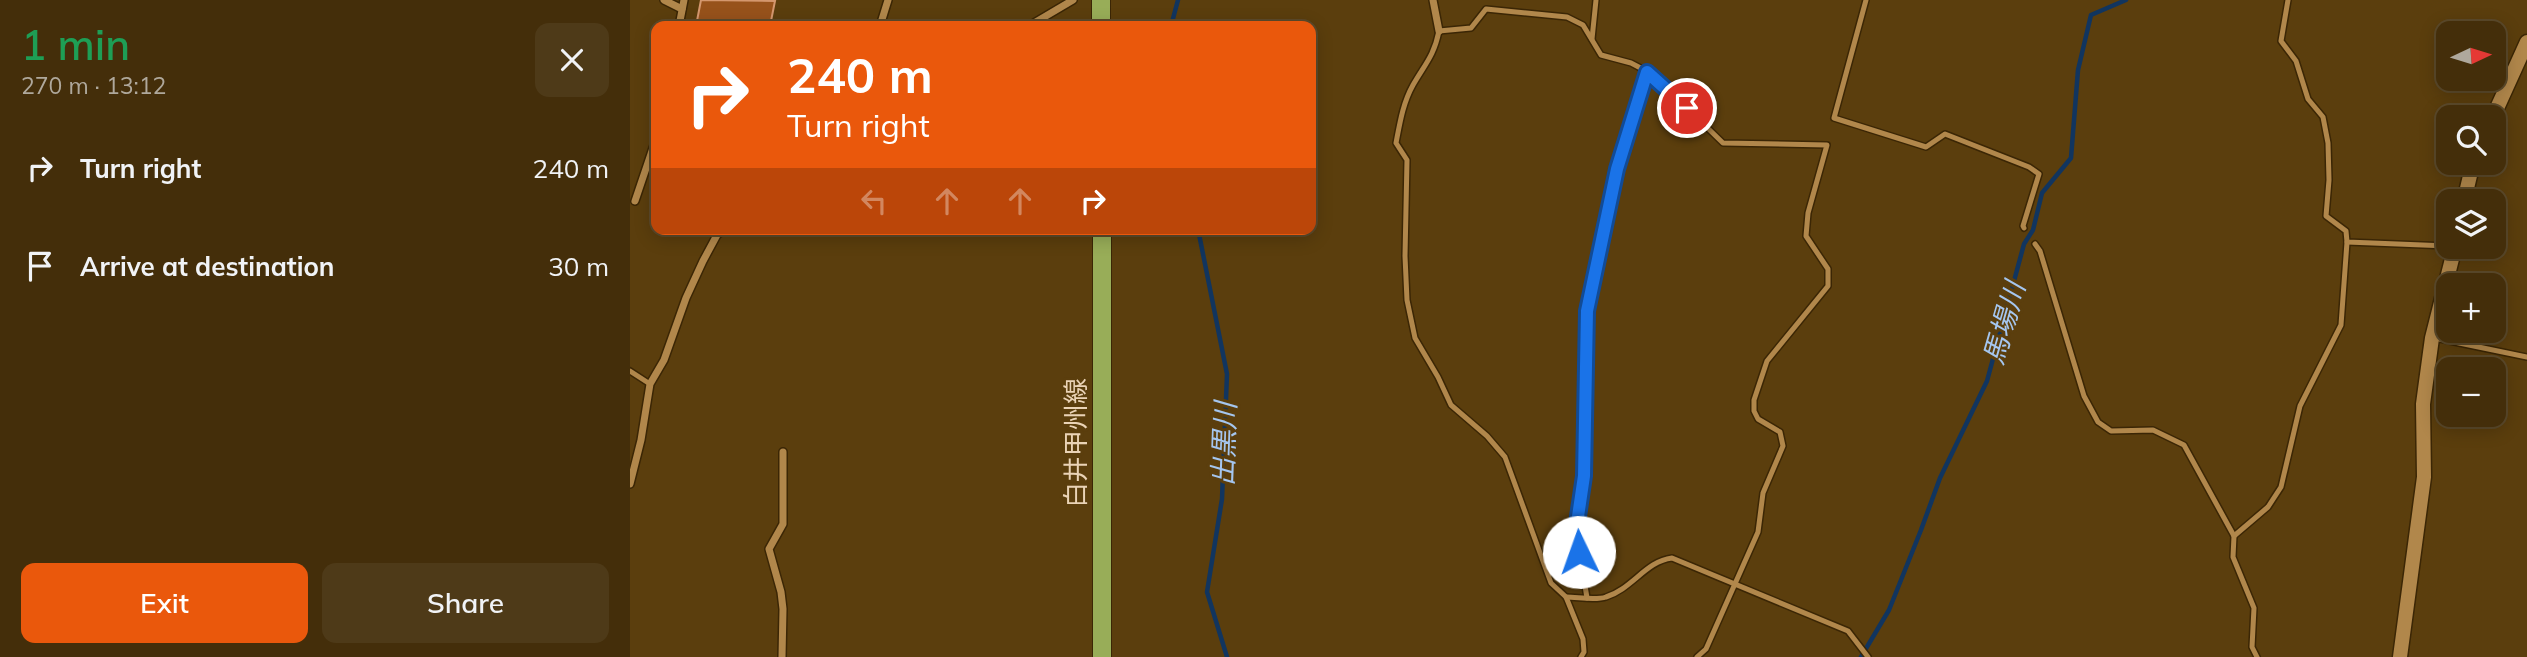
<!DOCTYPE html>
<meta charset="utf-8">
<style>
body{margin:0;font-family:Mulish,"Noto Sans JP",sans-serif;background:#4e3a18;color:#f1f3f6;height:100vh;display:flex;flex-direction:column;font-size:26px;white-space:nowrap}
*{box-sizing:border-box;margin:0}
p{font-size:23px;color:#afa89c}
.icon{flex:none;width:38px;height:38px;fill:none;stroke:currentColor;stroke-width:2;stroke-linecap:round;stroke-linejoin:round}
.map{position:relative;flex:1;overflow:hidden}
.side{display:flex;flex-direction:column;background:#442e0a;width:630px}
.side>*{flex:none}
.hud{position:absolute;left:21px;top:21px;width:665px;height:214px;border-radius:14px;box-shadow:0 4px 18px #0003,0 0 0 2px #5c4a2b;background:#ea580c;color:#fff;overflow:hidden}
.needle{width:46px;rotate:86deg}
.buttons{position:absolute;left:1806px;top:21px;display:grid;gap:14px}
.buttons a{display:grid;place-items:center;width:70px;height:70px;border-radius:14px;background:#442e0a;box-shadow:0 4px 18px #0003,0 0 0 2px #5c4a2b;font-size:35px}
.pin{position:absolute;display:grid;place-items:center;width:60px;height:60px;color:#fff;margin:-30px;border:4px solid #fff;border-radius:50%;box-shadow:0 2px 7px #0007}
.me{position:absolute;width:77px;margin:-38px;rotate:357deg;stroke-linejoin:round;filter:drop-shadow(0 0 5px #0008)}
.turn{display:flex;align-items:center;gap:24px;height:147px;padding:0 21px;font-size:32px}
.turn .icon{width:91px;height:91px;stroke-width:2.5}
.turn b{display:block;font-size:49px;line-height:60px}
.lanes{display:flex;align-items:center;height:66px;padding:0 21px;background:#0003;justify-content:center;gap:35px;direction:ltr}
.lanes .off{opacity:.35}
.round{display:grid;place-items:center;flex:none;width:74px;height:74px;border-radius:14px;background:#4e3a18}
.head{display:flex;align-items:center;justify-content:space-between;height:119px;padding:0 21px}
h1{font-size:42px;font-weight:600;line-height:52px;color:#1e9e55}
.primary-button{display:flex;gap:14px;margin-top:auto;padding:14px 21px}
.primary-button a{flex:1;height:80px;border-radius:14px;background:#ea580c;color:#fff;font-size:28px;font-weight:600;line-height:80px;text-align:center}
.primary-button a+a{background:#4e3a18;color:#f1f3f6}
ul{padding:0;list-style:none}
li{display:flex;align-items:center;gap:21px;height:98px;padding:0 21px}
li div{flex:1}
li b{display:block;font-size:26px}
li em{font-style:normal}
main{display:flex;flex:1;min-height:0}
.map>svg:first-child{display:block}
.lines{fill:none;stroke-linecap:round;stroke-linejoin:round}
.stream{stroke:#11355f;stroke-width:4.5}
.building{fill:#97521b;stroke:#d4976e;stroke-width:2}
.lane-casing{stroke:#3b2605;stroke-width:8}
.street-casing{stroke:#3b2605;stroke-width:10}
.secondary-casing{stroke:#3b2605;stroke-width:17}
.primary-casing{stroke:#3b2605;stroke-width:20}
.lane{stroke:#b1874b;stroke-width:5}
.street{stroke:#b1874b;stroke-width:7}
.secondary{stroke:#b1874b;stroke-width:14}
.primary{stroke:#98ad58;stroke-width:18}
.route-casing{stroke:#114b97;stroke-width:18}
.route{stroke:#1a73e8;stroke-width:12}
.labels{text-anchor:middle;stroke-width:6;stroke-linejoin:round;paint-order:stroke}
.street-label{font-size:26px;fill:#ead3b6;stroke:#5b3e0d}
.water-label{font-size:28px;font-style:italic;fill:#a5c6ef;stroke:#5b3e0d}
</style>
<main>
<section class="side">
<div class="head"><div><h1>1 min</h1><p>270 m · 13:12</p></div><a class="round"><svg class="icon" aria-label="close" viewBox="0 0 24 24"><path d="M6 6l12 12M18 6L6 18"/></svg></a></div>
<ul>
<li><svg class="icon" aria-label="right" viewBox="0 0 24 24"><path d="M7 20v-9h11M14 6l5 5-5 5"/></svg><div><b>Turn right</b></div><em>240 m</em></li>
<li><svg class="icon" aria-label="arrive" viewBox="0 0 24 24"><path d="M6 21V4h12l-3 4 3 4H6"/></svg><div><b>Arrive at destination</b></div><em>30 m</em></li>
</ul>
<div class="primary-button"><a>Exit</a><a>Share</a></div>
</section>
<div class="map">
<svg width="1897" height="657" viewBox="0 0 1897 657">
<rect width="100%" height="100%" fill="#5b3e0d"/>
<g class="lines">
<g class="stream">
<path d="M541,26L548,0"/>
<path d="M568,229L597,374L592,499L577,592L597,657"/>
<path d="M1231,657L1259,610L1291,530L1310,478L1357,381L1394,244L1403,230L1412,193L1441,158L1448,70L1461,15L1496,0"/>
</g>
</g>
<path class="building" d="M71,0L145,1L140,26H66Z"/>
<g class="lines">
<defs>
<g id="lane">
<path d="M1236,0L1204,118L1296,147L1315,134L1399,167L1409,174L1393,226L1394,228"/>
<path d="M1658,0L1651,41L1666,61L1678,99L1693,117L1698,143L1699,180L1696,216L1716,231L1717,242L1818,246"/>
<path d="M962,39L966,0"/>
<path d="M1405,244L1410,251L1454,396L1468,422L1481,431L1523,430L1554,445L1604,536L1603,557L1624,608L1622,647L1627,657"/>
<path d="M1805,338L1897,357"/>
<path d="M0,371L20,384"/>
<path d="M1604,536L1638,507L1651,487L1670,406L1711,325L1717,242"/>
<path d="M936,597C948,597 965,601 976,597C1002,589 1016,561 1042,558L1218,631L1238,657"/>
<path d="M957,598L946,530L954,476L957,311L987,169L1017,72"/>
<path d="M951,657L954,652L953,639L936,597L921,583L875,457L857,436L821,405L808,377L785,338L777,300L775,256L777,160L766,143C770,122 773,103 783,85C795,64 804,56 809,31L841,28L856,9L937,17L953,25L971,55L1001,63L1022,74L1093,143L1197,145L1178,213L1176,236L1198,269V286L1137,361L1124,400V411L1128,419L1150,432L1153,446L1133,493L1128,532L1076,649L1067,657"/>
</g>
<g id="street">
<path d="M34,0L52,9"/>
<path d="M803,0L809,31"/>
<path d="M49,26L54,0"/>
<path d="M250,26L258,0"/>
<path d="M399,26L443,0"/>
<path d="M5,201L26,139"/>
<path d="M0,484L11,440L20,384L34,360L56,298L73,261L87,235L94,229"/>
<path d="M152,657L153,609L151,592L139,549L153,524V452"/>
</g>
<g id="secondary">
<path d="M1863,117L1897,42"/>
<path d="M1834,201L1843,163"/>
<path d="M1770,657L1794,477L1793,404L1802,338L1825,247"/>
</g>
<g id="primary">
<path d="M471,0V26"/>
<path d="M472,229V657"/>
</g>
</defs>
<use href="#lane" class="lane-casing"/>
<use href="#street" class="street-casing"/>
<use href="#secondary" class="secondary-casing"/>
<use href="#primary" class="primary-casing"/>
<use href="#lane" class="lane"/>
<use href="#street" class="street"/>
<use href="#secondary" class="secondary"/>
<use href="#primary" class="primary"/>
</g>
<g class="lines">
<defs>
<path id="route" d="M949,552L946,530L954,476L957,311L987,169L1017,72L1057,108"/>
</defs>
<use href="#route" class="route-casing"/>
<use href="#route" class="route"/>
</g>
<g class="labels">
<g class="street-label">
<text transform="translate(446 443) rotate(-90)" y="9">白井甲州線</text>
</g>
<g class="water-label">
<text transform="translate(1374 323) rotate(-74)" y="10">馬場川</text>
<text transform="translate(594 444) rotate(-88)" y="10">出黒川</text>
</g>
</g>
</svg>
<div class="buttons">
<a><svg class="needle" viewBox="-14 -14 28 28"><path d="M0-13l5 13h-10z" fill="#e53935"/><path d="M0 13l5-13h-10z" fill="#afa89c"/></svg></a>
<a><svg class="icon" aria-label="search" viewBox="0 0 24 24"><circle cx="10" cy="10" r="6"/><path d="M15 15l6 6"/></svg></a>
<a><svg class="icon" aria-label="layers" viewBox="0 0 24 24"><path d="M12 4l9 5-9 5-9-5zM3 14l9 5 9-5"/></svg></a>
<a>+</a>
<a>−</a>
</div>
<div class="pin" style="left:1057px;top:108px;background:#d93025"><svg class="icon" aria-label="arrive" viewBox="0 0 24 24"><path d="M6 21V4h12l-3 4 3 4H6"/></svg></div>
<svg class="me" style="left:949px;top:552px" viewBox="-20 -20 40 40"><circle r="19" fill="#fff"/><path d="M0-13L10 11 0 6-10 11z" fill="#1a73e8"/></svg>
<div class="hud">
<div class="turn"><svg class="icon" aria-label="right" viewBox="0 0 24 24"><path d="M7 20v-9h11M14 6l5 5-5 5"/></svg><div><b>240 m</b>Turn right</div></div>
<div class="lanes"><svg class="icon off" aria-label="left" viewBox="0 0 24 24"><path d="M17 20v-9H6M10 6l-5 5 5 5"/></svg><svg class="icon off" aria-label="ahead" viewBox="0 0 24 24"><path d="M12 20V5M6 11l6-6 6 6"/></svg><svg class="icon off" aria-label="ahead" viewBox="0 0 24 24"><path d="M12 20V5M6 11l6-6 6 6"/></svg><svg class="icon" aria-label="right" viewBox="0 0 24 24"><path d="M7 20v-9h11M14 6l5 5-5 5"/></svg></div>
</div>
</div>
</main>
